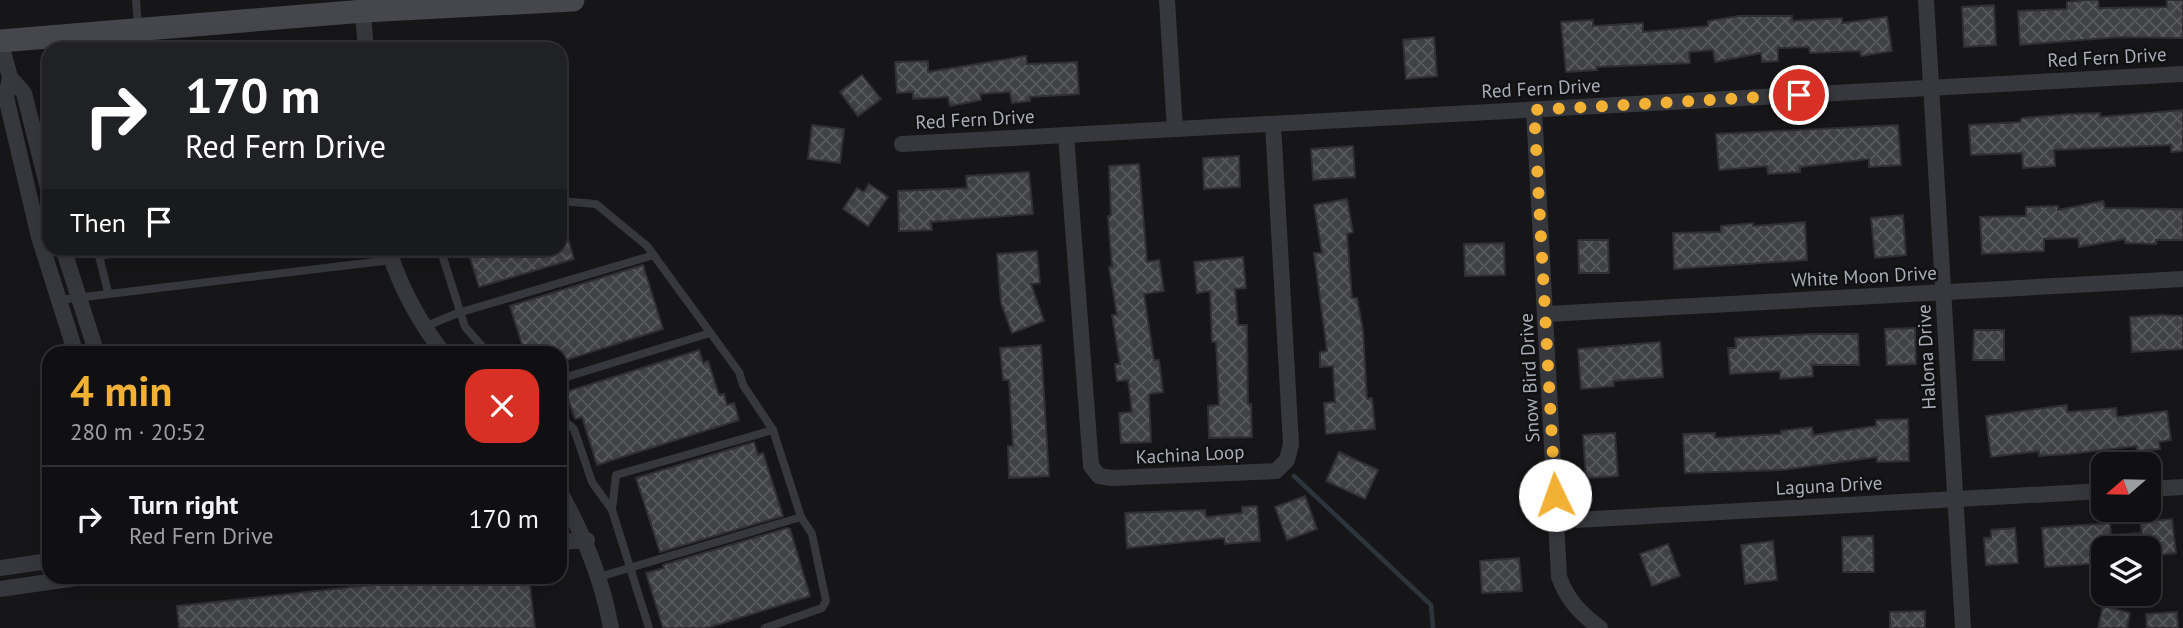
<!DOCTYPE html>
<meta charset="utf-8">
<style>
body{margin:0;font-family:"PT Sans",sans-serif;background:#1e1e20;color:#f1f3f6;height:100vh;display:flex;flex-direction:column;font-size:26px;white-space:nowrap}
*{box-sizing:border-box;margin:0}
p{font-size:23px;color:#9c9d9f}
.icon{flex:none;width:38px;height:38px;fill:none;stroke:currentColor;stroke-width:2;stroke-linecap:round;stroke-linejoin:round}
.map{position:relative;flex:1;overflow:hidden}
.sheet{position:absolute;left:42px;top:346px;width:525px;height:238px;display:flex;flex-direction:column;background:#101012;border-radius:21px;box-shadow:0 7px 28px #0002,0 0 0 2px #303032}
.sheet>*{flex:none}
.top-card{position:absolute;left:42px;top:42px;width:525px;height:214px;border-radius:21px;box-shadow:0 7px 28px #0002,0 0 0 2px #303032;background:#202124;color:#fff;overflow:hidden}
.needle{width:46px;rotate:250deg}
.buttons{position:absolute;left:2091px;top:452px;display:grid;gap:14px}
.buttons a{display:grid;place-items:center;width:70px;height:70px;border-radius:14px;background:#101012;box-shadow:0 7px 28px #0002,0 0 0 2px #303032;font-size:35px}
.pin{position:absolute;display:grid;place-items:center;width:60px;height:60px;color:#fff;margin:-30px;border:4px solid #fff;border-radius:50%;box-shadow:0 2px 7px #0007}
.me{position:absolute;width:77px;margin:-38px;rotate:357deg;stroke-linejoin:round;filter:drop-shadow(0 0 5px #0008)}
.turn{display:flex;align-items:center;gap:24px;height:147px;padding:0 28px;font-size:32px}
.turn .icon{width:91px;height:91px;stroke-width:2.5}
.turn b{display:block;font-size:49px;line-height:60px}
.then{display:flex;align-items:center;height:66px;padding:0 28px;background:#0003;gap:14px;font-size:26px}
.round{display:grid;place-items:center;flex:none;width:74px;height:74px;border-radius:21px;background:#1e1e20}
.head{display:flex;align-items:center;justify-content:space-between;height:119px;padding:0 28px}
h1{font-size:42px;font-weight:700;line-height:52px;color:#f2b134}
ul{padding:0;list-style:none}
li{display:flex;align-items:center;gap:21px;height:105px;padding:0 28px;border-top:2px solid #303032}
li div{flex:1}
li b{display:block;font-size:26px}
li em{font-style:normal}
.map>svg:first-child{display:block}
.lines{fill:none;stroke-linecap:round;stroke-linejoin:round}
.stream{stroke:#2c353c;stroke-width:4.5}
.building{fill:url(#building-cross-hatch);stroke:#303034;stroke-width:2}
.lane{stroke:#37383d;stroke-width:8}
.street{stroke:#37383d;stroke-width:16}
.secondary{stroke:#45474d;stroke-width:23}
.route{stroke:#f2b134;stroke-width:12;stroke-dasharray:0 21.6}
.labels{text-anchor:middle;stroke-width:5;stroke-linejoin:round;paint-order:stroke}
.street-label{font-size:19px;fill:#a8adb8;stroke:#111113}
</style>
<div class="map">
<svg width="2183" height="628" viewBox="0 0 2183 628">
<defs>
<pattern id="building-cross-hatch" width="8" height="8" patternUnits="userSpaceOnUse" patternTransform="scale(1.75)"><rect width="8" height="8" fill="#404145"/><path d="M0 0l8 8M0 8l8-8" fill="none" stroke="#595a5e"/></pattern>
</defs>
<rect width="100%" height="100%" fill="#161618"/>
<g class="lines">
<path class="stream" d="M1294,476L1431,605L1433,628"/>
</g>
<g class="building">
<path d="M2088,0H2098L2099,8L2167,7V0H2183V38L2119,37L2020,45L2018,11L2067,9V2Z"/>
<path d="M1994,5L1996,45L1964,47L1962,7Z"/>
<path d="M1739,16H1792V21L1842,18V23L1887,17L1892,51L1861,56L1860,51L1810,53L1809,47L1778,48V61L1762,62L1761,53L1715,62L1713,50L1689,52L1690,63L1596,67L1597,70L1566,72L1561,22L1593,20V26L1643,23V32L1708,26V21Z"/>
<path d="M1434,37L1437,76L1406,79L1403,40Z"/>
<path d="M1026,56L1027,64L1077,62L1079,94L1030,97V101L1012,103L1010,92L980,94L981,100L950,106L948,97L913,99V92L897,93L895,62L928,61V72Z"/>
<path d="M862,75L881,99L858,116L840,92Z"/>
<path d="M2183,110V151L2171,152V145L2054,150L2055,166L2023,168L2022,153L1971,155L1969,125L2020,122L2022,118L2069,114L2100,113V117Z"/>
<path d="M812,125L844,129L840,163L808,159Z"/>
<path d="M1898,125L1901,165L1869,167V159L1800,167V172L1768,174L1767,166L1719,170L1716,134Z"/>
<path d="M1353,146L1355,177L1313,180L1311,149Z"/>
<path d="M1239,156L1240,187L1204,189L1203,158Z"/>
<path d="M1139,164L1147,262L1159,260L1164,291L1144,294L1154,360H1159L1163,392L1149,394L1151,442L1121,443L1119,413L1132,412L1128,380L1117,381L1115,364H1120L1112,315H1117L1109,267H1112L1108,216L1111,215L1109,166Z"/>
<path d="M1029,172L1033,214L931,222L932,230L899,231L898,191L967,188L966,176Z"/>
<path d="M869,184L888,197L868,226L843,209L857,188L864,192Z"/>
<path d="M1347,199L1353,232L1347,234L1352,298H1357L1363,330L1367,399L1372,398L1375,429L1326,434L1324,403L1335,402L1333,366L1320,367V352L1327,351L1314,253H1322L1314,205Z"/>
<path d="M2103,201L2105,208L2183,209V240H2156V244L2125,243V239L2079,247L2078,238L2044,239V251L1982,254L1980,217L2026,216V207L2058,206V210Z"/>
<path d="M1903,215L1906,255L1875,258L1871,218Z"/>
<path d="M563,222L574,259L479,287L467,248H560V223Z"/>
<path d="M1805,222L1807,260L1674,269L1673,233L1721,232V226L1753,223V226Z"/>
<path d="M1578,240H1608L1609,273H1579Z"/>
<path d="M1504,243L1505,275L1465,276L1464,244Z"/>
<path d="M1037,251L1040,283L1031,284L1044,321L1012,333L1001,303L997,254Z"/>
<path d="M1243,257L1246,288L1235,289L1238,325H1247L1248,404H1251L1252,437L1209,438L1208,406L1219,405L1216,342H1212L1210,291L1197,293L1194,262Z"/>
<path d="M643,265L663,329L560,362V354H525L510,306Z"/>
<path d="M2161,315L2183,316V349L2132,352L2130,317Z"/>
<path d="M1915,328L1916,364L1887,365L1885,329Z"/>
<path d="M1974,330H2004V360H1973Z"/>
<path d="M1813,334H1858L1859,365H1812L1813,376L1780,379V371L1730,374L1728,348H1736L1735,338Z"/>
<path d="M1660,342L1663,377L1613,381L1614,386L1581,389L1578,349Z"/>
<path d="M1041,345L1049,476L1009,478L1008,446H1013L1009,380H1003L1000,348Z"/>
<path d="M699,350L703,363L708,361L719,395L724,394L727,405L734,403L739,420L597,465L582,417L575,419L566,392Z"/>
<path d="M2067,405V412L2116,408L2117,417L2167,411L2171,440L2159,442L2160,449L2137,451L2136,446L2070,454L2039,456V451L1991,457L1986,416Z"/>
<path d="M1908,419L1909,461L1877,462V457L1782,470L1685,473L1683,434L1715,433V438L1781,434V431L1812,427L1813,435L1876,426V420Z"/>
<path d="M1615,433L1618,476L1586,478L1583,435Z"/>
<path d="M754,442L758,455L763,453L783,516L660,552L636,478Z"/>
<path d="M1339,452L1378,470L1365,499L1326,481Z"/>
<path d="M1305,496L1317,529L1287,540L1275,507Z"/>
<path d="M1257,506L1260,541L1225,544L1224,538L1127,548L1125,513L1205,510L1206,517L1242,513V507Z"/>
<path d="M2172,519L2176,553L2149,556V548H2104V563L2045,567L2042,528L2110,523L2111,535L2142,533L2140,522Z"/>
<path d="M787,528L790,529L810,596L707,628H663L646,573L664,568L663,565Z"/>
<path d="M2015,528L2018,563L1986,565L1984,538H1991V530Z"/>
<path d="M1873,536L1874,572H1843L1842,537Z"/>
<path d="M1773,541L1777,580L1745,584L1741,545Z"/>
<path d="M1668,544L1680,576L1652,586L1640,554Z"/>
<path d="M1519,558L1522,591L1482,593L1480,561Z"/>
<path d="M435,578H529L535,628H179L177,606Z"/>
<path d="M2103,606L2130,613L2127,628H2098Z"/>
<path d="M1925,611V628H1890V612Z"/>
<path d="M2177,612L2178,628H2147L2146,614Z"/>
</g>
<g class="lines">
<g class="lane">
<path d="M136,0L138,26"/>
<path d="M560,201L596,204L647,246L739,372L743,385L773,430L801,517L812,534L826,601L822,608L765,628"/>
<path d="M97,248L108,292"/>
<path d="M440,248L465,327L489,354"/>
<path d="M99,256L148,248"/>
<path d="M59,300L392,260"/>
<path d="M424,327L458,313L654,255"/>
<path d="M560,379L710,333"/>
<path d="M560,417L574,429L592,482L612,510L649,628"/>
<path d="M612,510L616,475L773,430"/>
<path d="M599,577L801,517"/>
</g>
<g class="street">
<path d="M1167,0L1175,129"/>
<path d="M1926,0L1963,628"/>
<path d="M362,3L366,49"/>
<path d="M0,41L10,77L24,93L49,192"/>
<path d="M10,77L6,97L39,237L76,354"/>
<path d="M1534,110L1559,577C1568,601 1580,613 1600,628"/>
<path d="M1066,135L1091,466L1099,476L1112,478L1276,471L1287,460L1291,444L1273,124"/>
<path d="M902,144L2183,74"/>
<path d="M63,248L97,354"/>
<path d="M388,248C400,287 419,322 444,354"/>
<path d="M1547,314L2183,279"/>
<path d="M2149,489L2183,487"/>
<path d="M560,492C584,536 602,578 611,628"/>
<path d="M1557,521L2104,491"/>
<path d="M560,542L587,540"/>
<path d="M0,568L49,561"/>
<path d="M0,589L76,578"/>
</g>
<path class="secondary" d="M0,41L364,11L573,0"/>
</g>
<g class="lines">
<path class="route" d="M1555,495L1534,110L1799,95"/>
</g>
<g class="labels">
<g class="street-label">
<text transform="translate(2107 57) rotate(-3)" y="7">Red Fern Drive</text>
<text transform="translate(1541 88) rotate(-3)" y="7">Red Fern Drive</text>
<text transform="translate(975 119) rotate(-3)" y="7">Red Fern Drive</text>
<text transform="translate(1864 276) rotate(-3)" y="7">White Moon Drive</text>
<text transform="translate(1926 357) rotate(-93)" y="7">Halona Drive</text>
<text transform="translate(1529 378) rotate(-93)" y="7">Snow Bird Drive</text>
<text transform="translate(1190 454) rotate(-3)" y="7">Kachina Loop</text>
<text transform="translate(1829 485) rotate(-3)" y="7">Laguna Drive</text>
</g>
</g>
</svg>
<div class="buttons">
<a><svg class="needle" viewBox="-14 -14 28 28"><path d="M0-13l5 13h-10z" fill="#e53935"/><path d="M0 13l5-13h-10z" fill="#9c9d9f"/></svg></a>
<a><svg class="icon" aria-label="layers" viewBox="0 0 24 24"><path d="M12 4l9 5-9 5-9-5zM3 14l9 5 9-5"/></svg></a>
</div>
<div class="pin" style="left:1799px;top:95px;background:#d93025"><svg class="icon" aria-label="arrive" viewBox="0 0 24 24"><path d="M6 21V4h12l-3 4 3 4H6"/></svg></div>
<svg class="me" style="left:1555px;top:495px" viewBox="-20 -20 40 40"><circle r="19" fill="#fff"/><path d="M0-13L10 11 0 6-10 11z" fill="#f2b134"/></svg>
<div class="top-card">
<div class="turn"><svg class="icon" aria-label="right" viewBox="0 0 24 24"><path d="M7 20v-9h11M14 6l5 5-5 5"/></svg><div><b>170 m</b>Red Fern Drive</div></div>
<div class="then">Then<svg class="icon" aria-label="arrive" viewBox="0 0 24 24"><path d="M6 21V4h12l-3 4 3 4H6"/></svg></div>
</div>
<section class="sheet">
<div class="head"><div><h1>4 min</h1><p>280 m · 20:52</p></div><a class="round" style="background:#d93025;color:#fff"><svg class="icon" aria-label="close" viewBox="0 0 24 24"><path d="M6 6l12 12M18 6L6 18"/></svg></a></div>
<ul>
<li><svg class="icon" aria-label="right" viewBox="0 0 24 24"><path d="M7 20v-9h11M14 6l5 5-5 5"/></svg><div><b>Turn right</b><p>Red Fern Drive</p></div><em>170 m</em></li>
</ul>
</section>
</div>
